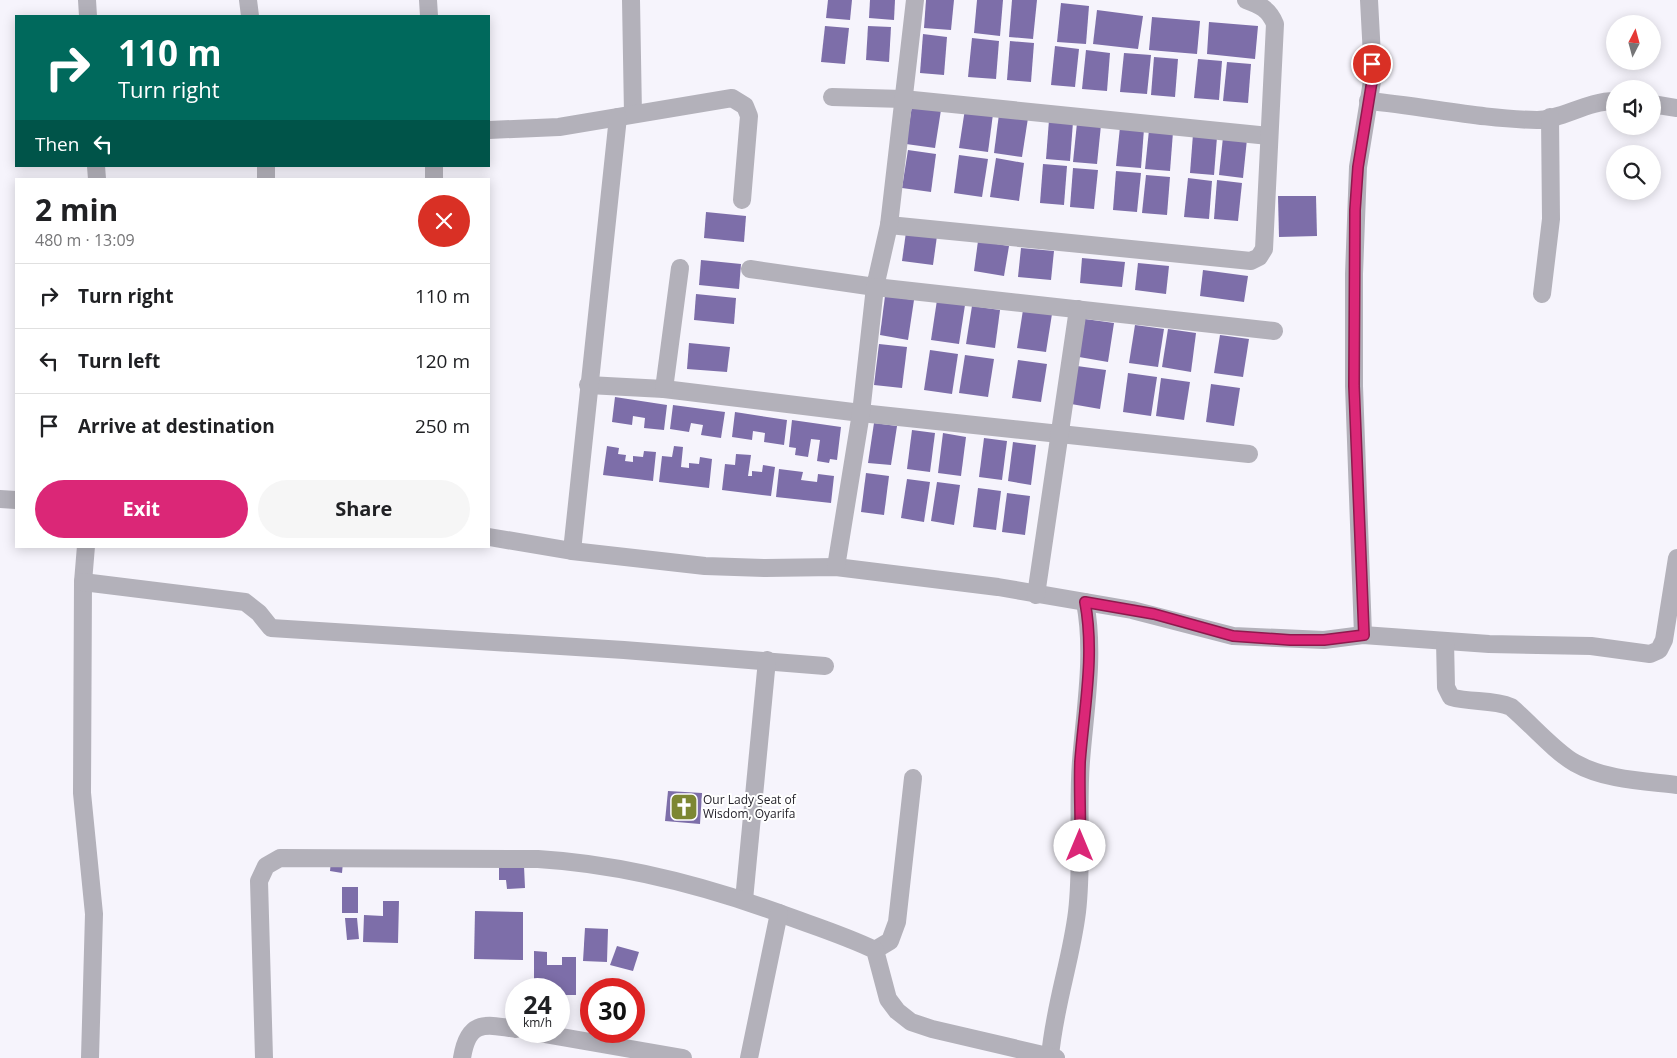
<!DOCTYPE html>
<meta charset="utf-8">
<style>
body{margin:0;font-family:"Open Sans",sans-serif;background:#f6f6f6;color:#202124;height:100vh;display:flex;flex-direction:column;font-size:19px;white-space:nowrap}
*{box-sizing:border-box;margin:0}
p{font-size:16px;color:#757577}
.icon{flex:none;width:28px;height:28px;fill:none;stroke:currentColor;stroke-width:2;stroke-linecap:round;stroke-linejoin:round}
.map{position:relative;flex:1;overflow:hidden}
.side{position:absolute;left:15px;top:178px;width:475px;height:370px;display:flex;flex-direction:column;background:#fff;border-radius:0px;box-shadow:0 2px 12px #0003}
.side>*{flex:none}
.banner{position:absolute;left:15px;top:15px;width:475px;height:152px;border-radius:0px;box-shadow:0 2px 12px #0003;background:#00695c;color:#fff;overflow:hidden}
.needle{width:32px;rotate:6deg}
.tools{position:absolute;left:1606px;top:15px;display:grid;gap:10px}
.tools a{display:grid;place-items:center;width:55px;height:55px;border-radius:50%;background:#fff;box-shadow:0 2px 12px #0003;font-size:25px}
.speed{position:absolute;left:505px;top:978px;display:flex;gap:10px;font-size:25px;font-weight:700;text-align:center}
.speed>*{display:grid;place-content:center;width:65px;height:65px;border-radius:50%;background:#fff;box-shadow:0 2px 12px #0003;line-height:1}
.speed small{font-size:12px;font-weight:400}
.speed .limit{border:8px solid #d22;background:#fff;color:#111}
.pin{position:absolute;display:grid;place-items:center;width:42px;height:42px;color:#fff;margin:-21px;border:2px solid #fff;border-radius:50%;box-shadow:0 1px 5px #0007}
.me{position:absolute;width:55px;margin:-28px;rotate:0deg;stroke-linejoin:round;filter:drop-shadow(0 0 4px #0008)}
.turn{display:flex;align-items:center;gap:18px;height:105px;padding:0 20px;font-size:22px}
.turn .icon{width:65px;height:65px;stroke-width:2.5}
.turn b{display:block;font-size:35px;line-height:42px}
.then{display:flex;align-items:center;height:48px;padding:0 20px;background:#0003;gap:10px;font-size:19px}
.round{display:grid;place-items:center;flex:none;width:52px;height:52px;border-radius:26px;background:#f6f6f6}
.summary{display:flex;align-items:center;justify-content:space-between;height:85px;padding:0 20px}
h1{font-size:30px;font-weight:700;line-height:38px}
.action{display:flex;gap:10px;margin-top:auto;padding:10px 20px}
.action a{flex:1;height:58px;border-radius:30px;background:#db2777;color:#fff;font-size:20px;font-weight:700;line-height:58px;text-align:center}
.action a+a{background:#f6f6f6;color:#202124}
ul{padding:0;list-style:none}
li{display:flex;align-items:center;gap:15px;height:65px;padding:0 20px;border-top:1px solid #e0e0e0}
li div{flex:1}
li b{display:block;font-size:19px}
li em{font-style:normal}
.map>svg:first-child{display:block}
.building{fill:#7d6ea9}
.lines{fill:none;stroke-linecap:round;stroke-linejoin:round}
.minor{stroke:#b3b1ba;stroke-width:18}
.route-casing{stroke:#8e194d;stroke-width:12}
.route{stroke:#db2777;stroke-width:9}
.labels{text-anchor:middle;stroke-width:4;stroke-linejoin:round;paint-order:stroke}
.poi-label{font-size:12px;fill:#25232b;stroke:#fff;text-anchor:start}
</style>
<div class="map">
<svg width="1677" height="1058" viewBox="0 0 1677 1058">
<rect width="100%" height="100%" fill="#f6f4fc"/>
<g class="building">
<path d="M828,0H852L850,20L826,18Z"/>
<path d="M870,0H895L894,20L869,18Z"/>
<path d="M926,0H954L951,30L924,28Z"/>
<path d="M977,0H1003L1000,36L974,33Z"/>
<path d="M1012,0H1037L1033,39L1009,37Z"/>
<path d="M1061,3L1089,6L1086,44L1057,42Z"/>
<path d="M1097,10L1143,16L1138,49L1093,44Z"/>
<path d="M1152,17L1200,21L1197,54L1149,50Z"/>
<path d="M1209,22L1258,26L1255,59L1207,54Z"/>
<path d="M825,26L849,28L845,64L821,62Z"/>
<path d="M868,26L891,27L889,62L866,60Z"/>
<path d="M923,34L947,37L944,75L920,73Z"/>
<path d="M972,38L999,41L996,79L968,77Z"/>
<path d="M1010,41L1034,43L1031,82L1007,80Z"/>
<path d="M1055,46L1079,49L1075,87L1051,85Z"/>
<path d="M1086,50L1110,53L1107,91L1082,89Z"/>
<path d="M1124,53L1151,55L1147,94L1120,92Z"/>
<path d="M1154,57L1178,59L1175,97L1151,95Z"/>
<path d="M1198,59L1222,61L1219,100L1194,98Z"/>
<path d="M1227,62L1251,64L1248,103L1223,101Z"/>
<path d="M912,106L941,110L935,148L906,144Z"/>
<path d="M965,109L993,114L988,152L959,148Z"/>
<path d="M999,114L1028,118L1022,157L994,153Z"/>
<path d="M1049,120L1073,122L1070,161L1046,159Z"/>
<path d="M1077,123L1101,125L1097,164L1073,162Z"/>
<path d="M1120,127L1144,129L1141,168L1116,166Z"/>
<path d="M1149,130L1173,132L1170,171L1145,169Z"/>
<path d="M1193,134L1217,137L1214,175L1190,173Z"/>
<path d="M1223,137L1247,139L1243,178L1219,175Z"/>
<path d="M908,150L936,154L931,192L902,188Z"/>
<path d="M959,155L988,159L982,197L954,193Z"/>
<path d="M996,158L1024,163L1019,201L990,197Z"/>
<path d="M1043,164L1067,166L1064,205L1040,203Z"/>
<path d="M1073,168L1098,170L1094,209L1070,207Z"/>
<path d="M1116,171L1141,173L1137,212L1113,210Z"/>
<path d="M1146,175L1170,177L1167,215L1142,213Z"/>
<path d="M1188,178L1212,181L1209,219L1184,217Z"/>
<path d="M1217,180L1242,183L1238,221L1214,219Z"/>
<path d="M1278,196H1316L1317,236L1279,237Z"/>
<path d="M706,212L746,216L744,242L704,238Z"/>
<path d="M906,232L937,236L933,265L902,261Z"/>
<path d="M978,241L1009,246L1004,276L974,271Z"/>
<path d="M1021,248L1054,251L1051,280L1018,277Z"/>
<path d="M1082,258L1125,262L1122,287L1080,283Z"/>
<path d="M701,260L741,264L739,289L699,285Z"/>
<path d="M1138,263L1169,266L1166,294L1135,290Z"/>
<path d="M1203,270L1248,276L1244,302L1200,296Z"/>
<path d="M696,294L736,298L734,324L694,320Z"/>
<path d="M885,296L914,300L908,340L880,335Z"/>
<path d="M937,300L965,305L959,344L931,340Z"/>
<path d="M972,306L1000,310L995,348L966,344Z"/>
<path d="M1023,310L1052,314L1046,352L1017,348Z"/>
<path d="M1085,319L1114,323L1108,362L1079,357Z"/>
<path d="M1135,325L1164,329L1158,367L1129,363Z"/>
<path d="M1168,329L1196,333L1191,372L1162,367Z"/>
<path d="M1220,335L1249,339L1243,377L1214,373Z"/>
<path d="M689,343L730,347L727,372L687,369Z"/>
<path d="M879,344L907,347L902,388L874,385Z"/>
<path d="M930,350L958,354L952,394L924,390Z"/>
<path d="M965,355L994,359L988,397L959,393Z"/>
<path d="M1018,360L1047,364L1041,402L1012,398Z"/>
<path d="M1077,366L1106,370L1100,409L1071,404Z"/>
<path d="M1128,373L1157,377L1151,416L1123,412Z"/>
<path d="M1161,378L1190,382L1184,420L1156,416Z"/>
<path d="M1211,384L1240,388L1234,426L1206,422Z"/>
<path d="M615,397L667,405L664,430L644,428L645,418L633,416L632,425L612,422Z"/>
<path d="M673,405L725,412L721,438L701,435L703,425L691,423L689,432L670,429Z"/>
<path d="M735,412L787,420L784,445L764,442L765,433L753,431L752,440L732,437Z"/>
<path d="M792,420L841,427L837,460L830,459L829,463L817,461L820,440L811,439L808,457L795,455L796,448L789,447Z"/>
<path d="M874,423L897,426L891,465L868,463Z"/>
<path d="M912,430L935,433L930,472L907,469Z"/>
<path d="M943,433L966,437L961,476L938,473Z"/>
<path d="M984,438L1007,441L1002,480L979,477Z"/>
<path d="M1013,442L1036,445L1031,485L1008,481Z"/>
<path d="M607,446L619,448L618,454L626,455L625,461L633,462V456L643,457L644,451L656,452L653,481L603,475Z"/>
<path d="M674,446L683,447L681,467L689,468V463L699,464L700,457L712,459L709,488L659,482L662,456L672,457Z"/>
<path d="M736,454L751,455L748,476H752V471L762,472L763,465L775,467L771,496L722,490L725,464L735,465Z"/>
<path d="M779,469L803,472L801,480L817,482L818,474L834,476L831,503L776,497Z"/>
<path d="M866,473L889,476L884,515L861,512Z"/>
<path d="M907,479L930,482L924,522L901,518Z"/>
<path d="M937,482L960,485L954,525L931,521Z"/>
<path d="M978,488L1001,491L996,530L973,527Z"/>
<path d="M1007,493L1030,496L1025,535L1002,532Z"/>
<path d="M668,791L702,793L700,824L665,821Z"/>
<path d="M331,861L343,862L342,873L330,871Z"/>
<path d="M524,866L525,888L507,889L506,880H499V867Z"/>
<rect x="342" y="887" width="16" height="26"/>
<path d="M383,901H399L398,943L363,942L364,915L383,916Z"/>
<path d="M475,911L523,912V960L474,959Z"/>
<path d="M345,918H357L359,939L347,940Z"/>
<path d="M585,928L608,929L607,962L583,961Z"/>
<path d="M617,946L639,952L633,971L610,965Z"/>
<path d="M534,951L547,952V965H562V957H576V995H559V989H534Z"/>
</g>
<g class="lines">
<g class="minor">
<path d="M87,0L88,16"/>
<path d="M248,0L250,16"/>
<path d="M428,0L429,16"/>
<path d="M631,0L633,114"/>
<path d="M832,97L903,99L1269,136"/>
<path d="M1368,101C1424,106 1480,119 1537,120C1561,120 1587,101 1615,101"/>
<path d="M1652,104L1677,108"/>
<path d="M489,130L559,127L732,98L745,106L749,116L742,200"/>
<path d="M96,166L97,179"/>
<path d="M266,166V179"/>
<path d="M434,166V179"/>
<path d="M889,225L1251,261L1259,257L1264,249L1275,24C1269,9 1260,5 1246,0"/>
<path d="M750,269L875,287L889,225L915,0"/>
<path d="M1542,294L1551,219L1550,117"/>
<path d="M588,385L664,389L861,413L1249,454"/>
<path d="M664,389L680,268"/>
<path d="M0,499L16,500"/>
<path d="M489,537L572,551L705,566L765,568L836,567L998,587L1132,610L1233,636L1324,640L1363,635L1489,644L1591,646L1650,654L1659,650L1664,640L1677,558"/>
<path d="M86,546L83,582L82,793L94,914L90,1058"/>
<path d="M572,551L618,117"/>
<path d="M836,567L861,413L875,287L1274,331"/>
<path d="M83,582L245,602L259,613L271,628L624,650L825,666"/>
<path d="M1036,595L1078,309"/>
<path d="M1363,635L1354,386V274L1358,167L1373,75L1369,0"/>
<path d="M1445,641L1446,687L1451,697C1471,703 1492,699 1511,707C1530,723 1555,752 1575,763C1605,780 1644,781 1677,785"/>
<path d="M744,900L767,660"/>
<path d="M875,950L890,941L897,922L913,778"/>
<path d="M527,1031L683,1058"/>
<path d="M1050,1057C1054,1007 1071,961 1077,912C1083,862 1077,811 1081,761C1085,709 1095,654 1085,602"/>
<path d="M264,1058L259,881L266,866L280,858L538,859C620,864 702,885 779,913C811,925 844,935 875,950L888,999L897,1011L911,1022L932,1029L1056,1058"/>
<path d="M462,1058C468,1020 484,1024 516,1029"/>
<path d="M749,1058L779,913"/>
</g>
</g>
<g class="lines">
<defs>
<path id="route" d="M1080,846C1081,818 1079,790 1080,762C1084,709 1095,655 1085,602L1154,614L1233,636L1290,640H1324L1364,635L1354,386L1355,210L1358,167L1373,75L1372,64"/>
</defs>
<use href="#route" class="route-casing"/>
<use href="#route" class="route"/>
</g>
<defs>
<symbol id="church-square" viewBox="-11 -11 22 22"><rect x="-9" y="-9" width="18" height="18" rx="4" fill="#7d8733" stroke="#fff"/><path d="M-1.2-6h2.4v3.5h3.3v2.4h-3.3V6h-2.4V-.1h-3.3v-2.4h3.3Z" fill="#fff"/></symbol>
</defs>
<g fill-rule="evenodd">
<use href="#church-square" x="668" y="791" width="32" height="32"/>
</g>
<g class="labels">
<g class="poi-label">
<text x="703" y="804">Our Lady Seat of<tspan x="703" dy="14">Wisdom, Oyarifa</tspan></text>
</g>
</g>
</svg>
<div class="tools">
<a><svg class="needle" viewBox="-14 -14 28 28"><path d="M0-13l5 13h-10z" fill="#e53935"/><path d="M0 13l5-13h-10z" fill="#757577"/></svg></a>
<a><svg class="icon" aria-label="sound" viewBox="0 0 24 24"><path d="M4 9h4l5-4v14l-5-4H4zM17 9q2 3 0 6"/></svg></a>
<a><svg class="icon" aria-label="search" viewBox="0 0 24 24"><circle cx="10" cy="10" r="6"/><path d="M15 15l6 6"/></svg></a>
</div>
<div class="speed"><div>24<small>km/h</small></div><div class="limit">30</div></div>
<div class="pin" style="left:1372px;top:64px;background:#d93025"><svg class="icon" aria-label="arrive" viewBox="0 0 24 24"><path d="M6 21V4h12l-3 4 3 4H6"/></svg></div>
<svg class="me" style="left:1080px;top:846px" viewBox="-20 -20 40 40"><circle r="19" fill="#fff"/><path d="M0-13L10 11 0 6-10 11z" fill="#db2777"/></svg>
<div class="banner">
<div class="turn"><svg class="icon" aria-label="right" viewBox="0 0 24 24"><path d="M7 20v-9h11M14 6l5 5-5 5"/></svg><div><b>110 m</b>Turn right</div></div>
<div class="then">Then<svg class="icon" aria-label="left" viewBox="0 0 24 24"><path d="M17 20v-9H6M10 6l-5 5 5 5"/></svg></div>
</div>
<section class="side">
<div class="summary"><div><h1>2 min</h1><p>480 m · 13:09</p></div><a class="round" style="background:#d93025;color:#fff"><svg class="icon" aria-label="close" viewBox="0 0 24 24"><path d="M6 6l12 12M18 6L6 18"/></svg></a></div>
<ul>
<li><svg class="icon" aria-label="right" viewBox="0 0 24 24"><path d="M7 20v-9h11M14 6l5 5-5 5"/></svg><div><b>Turn right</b></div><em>110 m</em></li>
<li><svg class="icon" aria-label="left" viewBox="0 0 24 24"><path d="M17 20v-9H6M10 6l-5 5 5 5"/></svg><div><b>Turn left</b></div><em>120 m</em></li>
<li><svg class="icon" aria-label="arrive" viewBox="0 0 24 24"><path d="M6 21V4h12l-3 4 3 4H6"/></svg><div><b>Arrive at destination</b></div><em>250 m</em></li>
</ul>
<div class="action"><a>Exit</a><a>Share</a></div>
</section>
</div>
